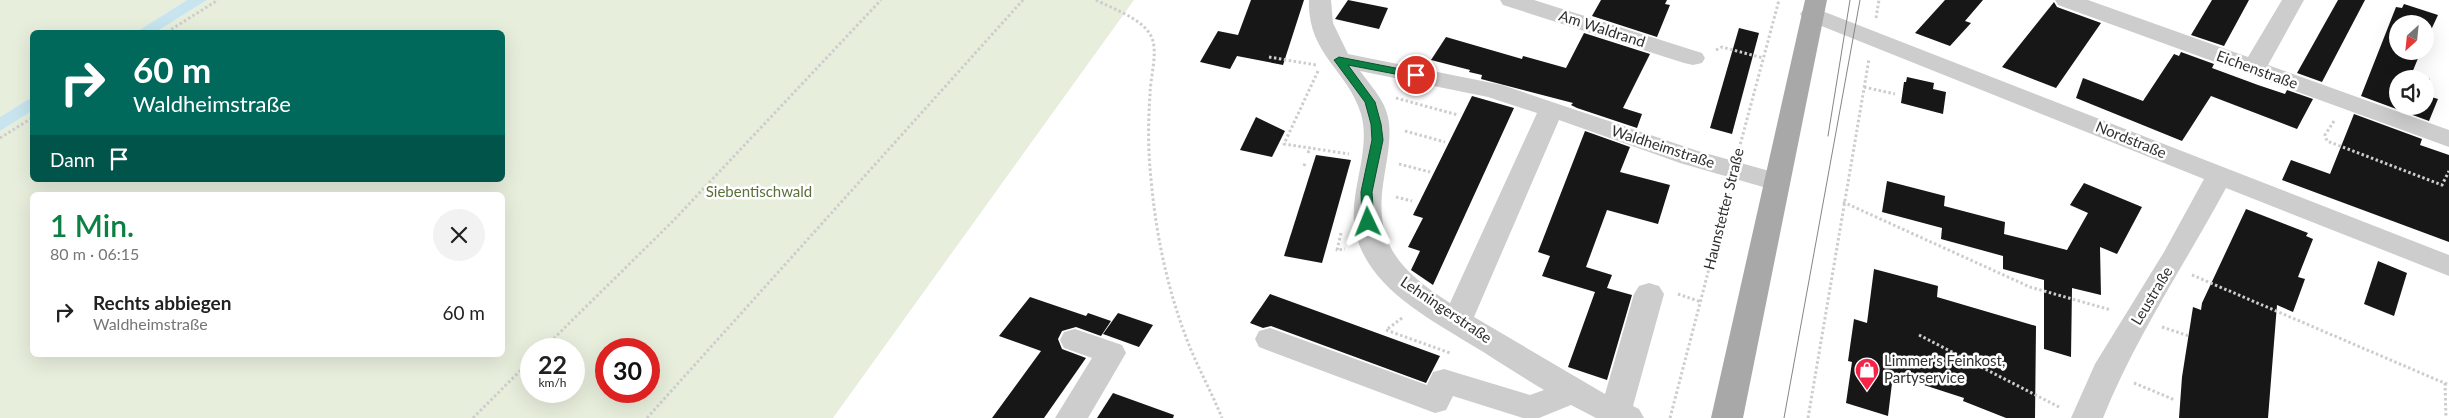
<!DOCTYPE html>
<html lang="de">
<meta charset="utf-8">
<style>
body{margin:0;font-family:Lato,sans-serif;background:#f2f2f2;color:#222;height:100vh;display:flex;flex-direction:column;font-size:19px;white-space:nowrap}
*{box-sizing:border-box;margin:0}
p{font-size:16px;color:#767676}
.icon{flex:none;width:28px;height:28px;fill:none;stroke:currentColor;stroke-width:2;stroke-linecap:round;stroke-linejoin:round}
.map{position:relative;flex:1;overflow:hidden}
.details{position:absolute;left:30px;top:192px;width:475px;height:165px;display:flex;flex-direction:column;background:#fff;border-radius:8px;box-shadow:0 5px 20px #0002}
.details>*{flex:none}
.hud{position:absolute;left:30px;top:30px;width:475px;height:152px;border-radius:8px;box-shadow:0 5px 20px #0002;background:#00695c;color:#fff;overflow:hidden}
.needle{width:32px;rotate:207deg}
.tools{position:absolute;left:2389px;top:15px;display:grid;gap:10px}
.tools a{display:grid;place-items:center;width:45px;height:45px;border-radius:50%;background:#fff;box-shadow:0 5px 20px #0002;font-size:25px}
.speed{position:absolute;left:520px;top:338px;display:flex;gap:10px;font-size:25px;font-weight:700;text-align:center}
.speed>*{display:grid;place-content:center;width:65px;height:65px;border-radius:50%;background:#fff;box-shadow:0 5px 20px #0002;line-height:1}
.speed small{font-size:12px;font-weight:400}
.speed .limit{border:8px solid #d22;background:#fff;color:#111}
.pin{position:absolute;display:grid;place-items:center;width:42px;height:42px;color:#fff;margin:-21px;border:2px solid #fff;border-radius:50%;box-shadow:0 1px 5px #0007}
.me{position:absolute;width:55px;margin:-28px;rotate:358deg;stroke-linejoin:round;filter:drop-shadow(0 0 4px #0008)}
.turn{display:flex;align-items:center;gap:18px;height:105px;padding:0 20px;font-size:22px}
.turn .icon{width:65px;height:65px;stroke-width:2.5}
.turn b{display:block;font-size:35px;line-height:42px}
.then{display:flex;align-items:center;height:48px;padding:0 20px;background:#0003;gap:10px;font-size:19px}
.round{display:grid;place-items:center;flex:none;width:52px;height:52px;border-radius:26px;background:#f2f2f2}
.head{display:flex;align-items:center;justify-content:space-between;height:85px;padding:0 20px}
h1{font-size:30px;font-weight:600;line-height:38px;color:#0b8043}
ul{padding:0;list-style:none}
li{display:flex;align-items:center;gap:15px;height:70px;padding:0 20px}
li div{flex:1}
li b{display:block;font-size:19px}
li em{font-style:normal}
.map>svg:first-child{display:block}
.green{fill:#e8eedc;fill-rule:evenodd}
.water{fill:#c7e4ef}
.building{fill:#171717;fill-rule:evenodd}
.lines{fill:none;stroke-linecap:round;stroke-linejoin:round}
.path{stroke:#cdcdcd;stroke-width:3;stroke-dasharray:2.5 2.5;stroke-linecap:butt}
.minor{fill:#cdcdcd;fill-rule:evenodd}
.major{fill:#a8a8a8;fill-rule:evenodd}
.tram{stroke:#858585;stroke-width:1}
.route{fill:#0b8043;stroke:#07532c}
.labels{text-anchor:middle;stroke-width:5;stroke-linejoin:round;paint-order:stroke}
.street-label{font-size:15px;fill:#303030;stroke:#fff}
.park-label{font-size:15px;fill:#587038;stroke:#fff}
.poi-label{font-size:15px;fill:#303030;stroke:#fff;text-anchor:start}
</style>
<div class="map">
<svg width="2449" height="418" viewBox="0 0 2449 418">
<rect width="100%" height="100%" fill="#fff"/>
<g class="green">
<path d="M0,0H187L136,32H32V97L0,117Z"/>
<path d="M207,0H1134L833,418H0V131L32,111V180H502V32H156ZM32,195H502V355H32ZM531,349H574V391H531ZM606,349H649V391H606Z"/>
</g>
<g class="water">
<path d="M187,0H207L156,32H136Z"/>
<path d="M32,97V111L0,131V117Z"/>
</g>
<g class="building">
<path d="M1251,0H1304L1283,65L1237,56L1230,69L1200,62L1218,31L1238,35Z"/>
<path d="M1348,0L1388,8L1379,29L1335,19Z"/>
<path d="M1601,0H1667L1665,4L1670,5L1657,37L1592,16Z"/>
<path d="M1945,0H1983L1965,21L1971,23L1950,46L1915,33Z"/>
<path d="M2212,0H2249L2224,46L2191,35Z"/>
<path d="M2338,0H2365L2322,82L2297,73Z"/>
<path d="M2054,2L2057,7L2101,23L2056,88L2002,67Z"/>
<path d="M2404,4L2438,15L2425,43V24H2398V51H2421L2412,73L2430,79L2425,95L2438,99L2429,121L2361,96L2396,7L2402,8ZM2398,79H2425V106H2398Z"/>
<path d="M1739,28L1759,33L1732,134L1710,128Z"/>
<path d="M1584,33L1650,54L1623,108L1642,114L1637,128L1577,108L1571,105L1573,103L1481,79L1482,75L1469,72L1470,70L1431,60L1446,37L1522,59L1523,56L1566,68Z"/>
<path d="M2181,52L2214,64L2212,68L2258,85L2285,94L2287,90L2313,99L2297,129L2211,96L2182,141L2076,98L2083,78L2143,101L2174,54L2179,56Z"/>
<path d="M1907,77L1934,83L1933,89L1946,92L1943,114L1901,103L1904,82H1906Z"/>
<path d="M1472,96L1514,108L1433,285L1411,270L1420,251L1408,247L1423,218L1413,215Z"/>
<path d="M2354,114L2422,139L2420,145L2449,155V242L2282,180L2291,160L2330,174Z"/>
<path d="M1256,117L1285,131L1272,157L1240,150Z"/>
<path d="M1585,131L1630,147L1620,172L1670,185L1658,224L1607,210L1586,267L1612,275L1607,288L1632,295L1607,380L1568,367L1595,292L1542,276L1550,256L1538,252Z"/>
<path d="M1316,155L1351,160L1322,263L1284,256Z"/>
<path d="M1887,181L1945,196L1944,206L2005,222L2004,234L2067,250L2088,213L2070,205L2084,183L2142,207L2117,254L2100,247L2101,295L2072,288L2071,357L2044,349V280L2003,269V256L1941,239L1942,228L1882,212Z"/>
<path d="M2246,209L2308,233L2306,236L2313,239L2298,277L2305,279L2293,312L2277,305L2268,418H2179L2182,377L2193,307L2201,310L2202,303Z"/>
<path d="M2378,261L2407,273L2394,316L2364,304Z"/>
<path d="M1874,269L1938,286L1937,297L2036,326L2035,418H2006L1963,401L1964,398L1893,375L1888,416L1846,403L1852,362L1848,361L1854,319L1867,323Z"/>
<path d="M1270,294L1325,314L1440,356L1426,383L1271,326L1263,328L1250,323Z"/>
<path d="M1030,297L1086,316L1088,313L1111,321L1101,336L1076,327L1062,331L1058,339L1062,349L1086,358L1044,418H992L1041,351L999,336Z"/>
<path d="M1118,313L1153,325L1139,347L1103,334Z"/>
<path d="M1113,393L1174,415L1173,418H1097Z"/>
</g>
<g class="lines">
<g class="path">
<path d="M1096,0C1113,9 1144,19 1152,38C1158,54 1150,78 1150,95C1148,123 1148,151 1151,179C1156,236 1168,292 1189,345C1199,370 1212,393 1222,418"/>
<path d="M1876,18L1879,0"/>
<path d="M167,32L218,0"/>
<path d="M1716,50L1722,47L1763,58"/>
<path d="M1269,57L1316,65"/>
<path d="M1318,71L1284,144L1349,154"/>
<path d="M1864,87L1895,94"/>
<path d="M1396,98L1458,115"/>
<path d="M2334,121L2325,135L2327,141L2442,185L2449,171"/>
<path d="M1405,131L1445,142"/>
<path d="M0,138L32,118"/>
<path d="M1739,149L1779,0"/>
<path d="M1308,153L1310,148"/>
<path d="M1399,164L1430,172"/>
<path d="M1304,166L1305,163"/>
<path d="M1396,197L1412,201"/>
<path d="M1843,202L2030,287L2111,310"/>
<path d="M1341,233L1337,250L1345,249"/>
<path d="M2192,275L2449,385"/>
<path d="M1678,294L1701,302"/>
<path d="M1402,318L1386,330L1450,353"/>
<path d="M2162,327L2189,336"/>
<path d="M1919,335L2061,408"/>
<path d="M543,349L673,221L881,0"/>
<path d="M2134,383L2175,400"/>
<path d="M2445,383L2446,418"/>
<path d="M473,418L531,360"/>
<path d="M647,418L1023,0"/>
<path d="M1670,418L1729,192"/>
<path d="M1808,418L1869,59"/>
</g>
<g class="minor">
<path d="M1309,0H1331L1333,23L1348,54L1502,85L1698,151L1787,176L1790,182L1787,188L1777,191L1680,163L1559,120L1474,317L1605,394L1634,294L1639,286L1649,283L1659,286L1664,294L1633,406L1639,409L1644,418H1596L1571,405L1539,418H1523L1453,396L1446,410L1435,413L1259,347L1255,339L1259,331L1270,328L1427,385L1433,372L1444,369L1530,395L1544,390C1519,375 1495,359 1470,344C1425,316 1360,283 1354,222C1351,187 1371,149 1361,114C1348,70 1307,54 1309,0ZM1360,71L1488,97L1537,113L1450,303C1398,270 1373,242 1384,178C1387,158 1392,137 1388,117C1384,99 1371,86 1360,71Z"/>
<path d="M1500,0H1534L1702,53L1705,58L1702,63L1693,65L1684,63L1503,5Z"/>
<path d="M2055,0H2088L2248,57L2282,0H2304L2268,65L2449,130V147L2058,5Z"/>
<path d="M1812,7L2449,255V276L2226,188C2185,264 2135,338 2103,418H2071L2095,364L2164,252L2204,179L1804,19L1800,14L1804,9Z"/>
<path d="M1075,329L1122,345L1126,353L1088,418H1055L1092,358L1064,348L1060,340L1064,332Z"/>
</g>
<path class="major" d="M1805,0H1827L1743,418H1711Z"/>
<g class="tram">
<path d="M1828,136L1850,0"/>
<path d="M1784,418L1860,0"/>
</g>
</g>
<path class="route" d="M1339,57L1416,72L1421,75L1416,78L1348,65L1375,102L1381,124L1383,140L1372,192L1374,222L1368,226L1362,222L1361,192L1372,140L1371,124L1365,102L1334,60Z"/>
<defs>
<symbol id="shop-pin" viewBox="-11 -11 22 30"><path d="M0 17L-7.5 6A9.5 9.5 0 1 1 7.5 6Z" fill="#f62348" stroke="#fff"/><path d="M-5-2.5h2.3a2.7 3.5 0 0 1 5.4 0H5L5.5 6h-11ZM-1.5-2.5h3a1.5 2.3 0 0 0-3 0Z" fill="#fff"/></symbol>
</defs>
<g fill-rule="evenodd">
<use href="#shop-pin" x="1853" y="356" width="28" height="38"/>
</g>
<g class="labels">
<g class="street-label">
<text transform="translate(1602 29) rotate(18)" y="5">Am Waldrand</text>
<text transform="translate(2257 70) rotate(20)" y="5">Eichenstraße</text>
<text transform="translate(2131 140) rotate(22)" y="5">Nordstraße</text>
<text transform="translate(1663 147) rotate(18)" y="5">Waldheimstraße</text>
<text transform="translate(1724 209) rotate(-76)" y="5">Haunstetter Straße</text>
<text transform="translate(2152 296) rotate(-59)" y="5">Leustraße</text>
<text transform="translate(1446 310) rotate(34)" y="5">Lehningerstraße</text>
</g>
<g class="park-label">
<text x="759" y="197">Siebentischwald</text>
</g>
<g class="poi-label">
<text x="1884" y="366">Limmer's Feinkost,<tspan x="1884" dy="17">Partyservice</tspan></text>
</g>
</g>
</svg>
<div class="tools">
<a><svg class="needle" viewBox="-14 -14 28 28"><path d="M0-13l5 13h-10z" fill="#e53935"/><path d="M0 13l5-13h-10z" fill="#767676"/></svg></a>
<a><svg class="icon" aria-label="sound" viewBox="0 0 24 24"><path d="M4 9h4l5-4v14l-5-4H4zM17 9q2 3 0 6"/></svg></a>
</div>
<div class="speed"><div>22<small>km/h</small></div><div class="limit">30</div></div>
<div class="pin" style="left:1416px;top:75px;background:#d93025"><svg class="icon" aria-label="arrive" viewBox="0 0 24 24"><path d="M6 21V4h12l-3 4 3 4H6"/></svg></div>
<svg class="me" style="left:1368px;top:222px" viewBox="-20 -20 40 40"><path d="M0-17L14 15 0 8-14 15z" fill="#0b8043" stroke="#fff" stroke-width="4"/></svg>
<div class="hud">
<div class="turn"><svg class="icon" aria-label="right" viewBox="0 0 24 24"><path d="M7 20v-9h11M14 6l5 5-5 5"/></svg><div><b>60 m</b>Waldheimstraße</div></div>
<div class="then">Dann<svg class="icon" aria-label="arrive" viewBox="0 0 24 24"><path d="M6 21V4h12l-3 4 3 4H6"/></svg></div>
</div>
<section class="details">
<div class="head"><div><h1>1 Min.</h1><p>80 m · 06:15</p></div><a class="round"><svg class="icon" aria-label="close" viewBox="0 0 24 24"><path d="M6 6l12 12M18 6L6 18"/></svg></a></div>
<ul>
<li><svg class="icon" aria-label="right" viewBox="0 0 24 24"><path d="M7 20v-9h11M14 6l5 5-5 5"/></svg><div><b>Rechts abbiegen</b><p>Waldheimstraße</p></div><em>60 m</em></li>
</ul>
</section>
</div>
